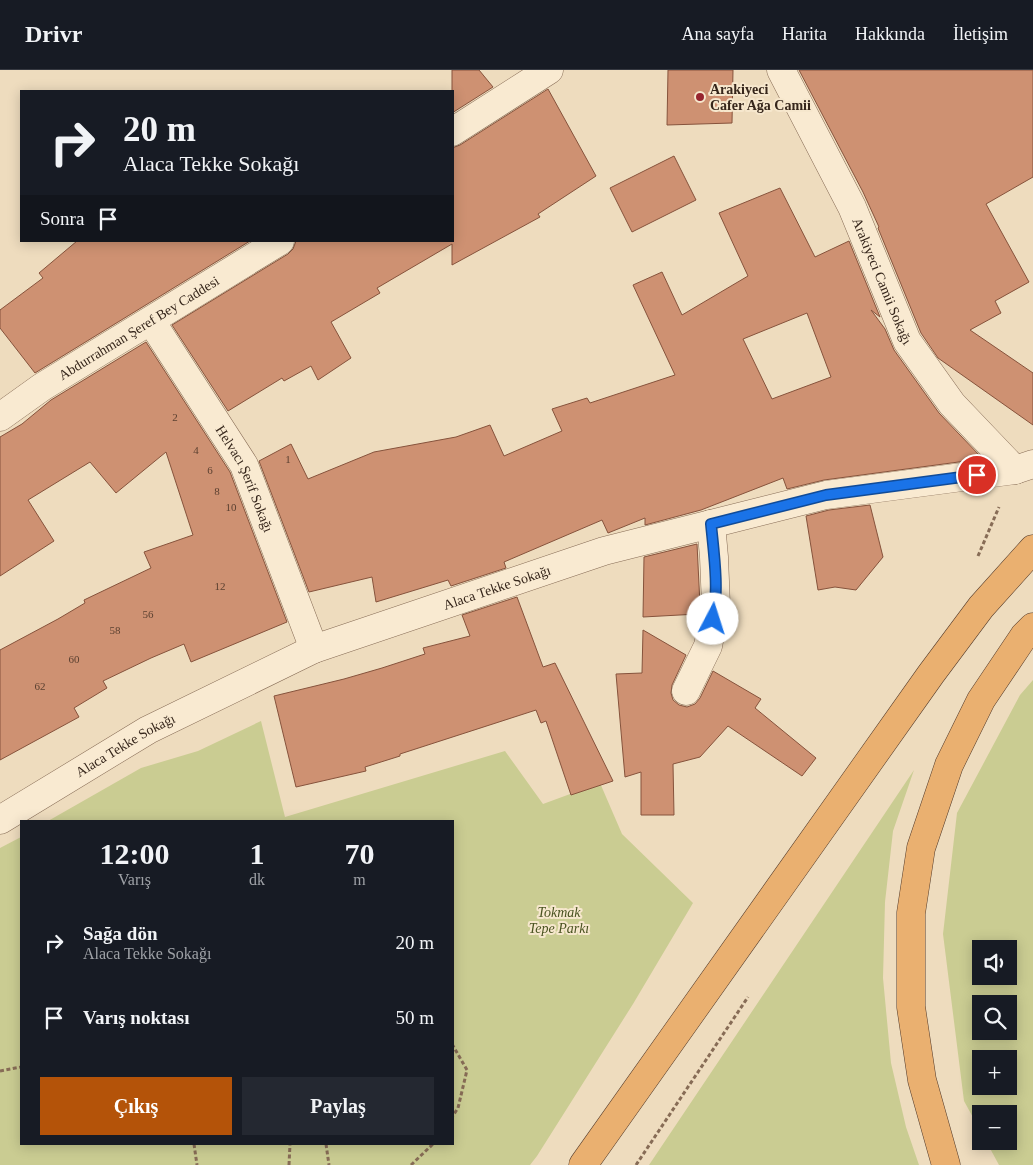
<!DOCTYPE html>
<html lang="tr">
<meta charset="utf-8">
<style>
body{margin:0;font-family:Georgia,serif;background:#242831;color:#f1f3f6;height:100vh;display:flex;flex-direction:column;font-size:19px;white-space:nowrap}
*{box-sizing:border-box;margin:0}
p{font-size:16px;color:#9ea1a6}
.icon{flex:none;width:28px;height:28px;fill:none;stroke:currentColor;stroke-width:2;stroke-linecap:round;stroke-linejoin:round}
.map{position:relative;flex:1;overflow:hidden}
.side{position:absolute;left:20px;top:750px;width:434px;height:325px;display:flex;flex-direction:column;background:#171b24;border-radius:0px;box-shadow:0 2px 12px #0003}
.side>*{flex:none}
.banner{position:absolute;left:20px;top:20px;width:434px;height:152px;border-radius:0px;box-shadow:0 2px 12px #0003;background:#171b24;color:#f1f3f6;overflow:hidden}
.tools{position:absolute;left:972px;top:870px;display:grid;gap:10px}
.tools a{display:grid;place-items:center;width:45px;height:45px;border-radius:0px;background:#171b24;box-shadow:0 2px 12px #0003;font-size:25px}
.pin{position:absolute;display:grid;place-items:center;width:42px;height:42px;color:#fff;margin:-21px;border:2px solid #fff;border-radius:50%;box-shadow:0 1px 5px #0007}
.me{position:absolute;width:55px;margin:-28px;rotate:5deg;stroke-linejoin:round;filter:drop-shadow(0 0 4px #0008)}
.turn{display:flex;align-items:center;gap:18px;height:105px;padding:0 20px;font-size:22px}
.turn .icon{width:65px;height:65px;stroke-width:2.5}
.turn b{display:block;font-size:35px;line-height:42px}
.then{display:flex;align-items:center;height:48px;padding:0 20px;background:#0003;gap:10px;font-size:19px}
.eta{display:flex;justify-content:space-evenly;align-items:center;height:85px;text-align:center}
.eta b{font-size:30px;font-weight:600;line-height:35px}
.action{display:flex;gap:10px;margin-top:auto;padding:10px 20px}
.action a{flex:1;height:58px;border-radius:0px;background:#b45309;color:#fff;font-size:20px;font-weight:600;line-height:58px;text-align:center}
.action a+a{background:#242831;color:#f1f3f6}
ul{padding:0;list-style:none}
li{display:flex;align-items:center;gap:15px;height:75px;padding:0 20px}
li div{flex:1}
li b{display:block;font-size:19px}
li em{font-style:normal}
header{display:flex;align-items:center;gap:30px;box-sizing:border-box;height:70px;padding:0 25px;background:#171b24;border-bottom:1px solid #363941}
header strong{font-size:24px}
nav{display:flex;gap:28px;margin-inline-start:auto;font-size:18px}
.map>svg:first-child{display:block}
.green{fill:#cacc92;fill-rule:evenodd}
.building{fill:#ce9172;stroke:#86533c;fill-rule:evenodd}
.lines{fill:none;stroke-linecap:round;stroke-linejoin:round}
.minor-casing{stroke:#876c56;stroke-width:29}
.trunk-casing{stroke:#543b2b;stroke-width:29}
.path{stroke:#876c56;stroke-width:3;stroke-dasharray:4 2.5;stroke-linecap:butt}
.minor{stroke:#f9ead1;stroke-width:28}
.trunk{stroke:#eab070;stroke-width:28}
.route-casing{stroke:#114b97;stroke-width:12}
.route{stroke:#1a73e8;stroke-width:9}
.poi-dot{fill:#97252f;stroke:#f6e7cd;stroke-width:2}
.labels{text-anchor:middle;stroke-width:4;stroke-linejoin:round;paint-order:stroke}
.number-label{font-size:11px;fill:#5c4131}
.poi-label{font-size:14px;font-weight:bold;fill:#36261b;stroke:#f6e7cd;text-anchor:start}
.street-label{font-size:14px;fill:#36261b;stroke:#f6e7cd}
.park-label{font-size:14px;font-style:italic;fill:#4a5321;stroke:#f6e7cd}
</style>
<header>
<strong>Drivr</strong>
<nav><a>Ana sayfa</a><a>Harita</a><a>Hakkında</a><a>İletişim</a></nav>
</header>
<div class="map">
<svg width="1033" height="1095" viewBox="0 0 1033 1095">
<rect width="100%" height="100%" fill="#eedcbe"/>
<g class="green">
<path d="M1033,610V1095H999L986,1071H1009V1044H981V1062L964,1031L943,864L957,743L1020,625ZM981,879H1009V906H981ZM981,934H1009V961H981ZM981,989H1009V1016H981Z"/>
<path d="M261,651L285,747L505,681L543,734L600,713L622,764L693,833L633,934L537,1086L530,1095H0V778L21,767V1074H452V751H48L141,698L198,681Z"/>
<path d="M914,700L893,761L885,832L883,908L891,993L906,1057L919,1095H649Z"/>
</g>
<g class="building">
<path d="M452,0H479L493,17L452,43Z"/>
<path d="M668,0H733L732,53L667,55Z"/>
<path d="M799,0H1033V107L986,134L1029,212L995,231L1001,243L970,260L1033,303V355L938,288L921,263L878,158L879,157L863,122Z"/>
<path d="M548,19L596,106L538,144L540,147L452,195V174L377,218L380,223L331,252L351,288L318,310L311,296L284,311L282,308L228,341L172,255L288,184L293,179L296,171H452V78L460,75Z"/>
<path d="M674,86L696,130L632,162L610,118Z"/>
<path d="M780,118L815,187L849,171L880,247L871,240L885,259L894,280L939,343L981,387L966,391L824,410L787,419L783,408L701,440L645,455V448L608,463L602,450L504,492L506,498L451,516L448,510L376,532L372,507L309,522L259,391L291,374L308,409L374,382L456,367L490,355L504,386L562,361L552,339L587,328L590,333L675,305L633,215L662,202L682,245L748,206L719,143ZM807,243L831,307L772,329L743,269Z"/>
<path d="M77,171H250L35,303L0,258V240L43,208L39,203Z"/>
<path d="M146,272L230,402L287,552L191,592L184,574L151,588L103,611L107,618L74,638L79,647L0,690V580L58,549L85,533L84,530L151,498L144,482L193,465L166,382L116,423L90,392L28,430L54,471L0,506V367L22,354L51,330Z"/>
<path d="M870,435L883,487L856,520L835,517L818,520L806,446L829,440Z"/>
<path d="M697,474L700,535L698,544L643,547L644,487Z"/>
<path d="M517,527L543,597L555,593L613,711L571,725L546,651L541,653L536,640L400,684V686L365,697L366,701L296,717L274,626L344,609L382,598L425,584L423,578L470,566L462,545Z"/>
<path d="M643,560L686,585L672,615L671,623L673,630L679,635L687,637L695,634L700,628L713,601L761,629L755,638L816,688L802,706L728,656L700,687L673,694L674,745H641V702L625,707L616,604L642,603Z"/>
</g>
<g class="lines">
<defs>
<g id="minor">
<path id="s1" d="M781,0L852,137L907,271L952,334L1015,400"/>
<path d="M452,62L549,0"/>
<path id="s2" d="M151,251L244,395L314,579"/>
<path id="s3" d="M0,347L42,317L280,171"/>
<path d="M686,621L708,576L716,536L714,487L711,454"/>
<path id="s4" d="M0,750L148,660L314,579L604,481L826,425L1015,400L1033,394"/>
</g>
<g id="trunk">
<path d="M583,1095L931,604L981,537L1033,479"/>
<path d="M946,1095L922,1010L911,937V843L921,778L949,695L981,630L1024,566L1033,557"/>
</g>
</defs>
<use href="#minor" class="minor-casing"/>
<use href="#trunk" class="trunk-casing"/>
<g class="path">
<path d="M978,486L999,437"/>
<path d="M452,974L467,1000L458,1038L452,1047"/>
<path d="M0,1001L21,997"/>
<path d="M194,1074L197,1095"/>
<path d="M326,1074L329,1095"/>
<path d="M289,1095L290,1074"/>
<path d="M411,1095L433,1074"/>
<path d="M636,1095L748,927"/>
</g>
<use href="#minor" class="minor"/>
<use href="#trunk" class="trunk"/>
</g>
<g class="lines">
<defs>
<path id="route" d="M713,549C719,519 714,485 711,454L826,425L977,405"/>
</defs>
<use href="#route" class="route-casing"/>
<use href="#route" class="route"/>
</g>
<circle class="poi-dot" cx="700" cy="27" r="5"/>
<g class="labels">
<g class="number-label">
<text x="175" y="351">2</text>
<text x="196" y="384">4</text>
<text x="288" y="393">1</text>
<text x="210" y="404">6</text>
<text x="217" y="425">8</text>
<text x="231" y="441">10</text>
<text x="220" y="520">12</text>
<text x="148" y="548">56</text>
<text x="115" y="564">58</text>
<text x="74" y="593">60</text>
<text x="40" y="620">62</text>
</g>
<g class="poi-label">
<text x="710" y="24">Arakiyeci<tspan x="710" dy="16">Cafer Ağa Camii</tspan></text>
</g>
<g class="street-label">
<text dy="5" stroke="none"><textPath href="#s1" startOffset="234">Arakiyeci Camii Sokağı</textPath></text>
<text dy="5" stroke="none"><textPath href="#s3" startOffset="165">Abdurrahman Şeref Bey Caddesi</textPath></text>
<text dy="5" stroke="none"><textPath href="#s2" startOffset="184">Helvacı Şerif Sokağı</textPath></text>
<text dy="5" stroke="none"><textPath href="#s4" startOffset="551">Alaca Tekke Sokağı</textPath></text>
<text dy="5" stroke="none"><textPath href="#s4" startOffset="146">Alaca Tekke Sokağı</textPath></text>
</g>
<g class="park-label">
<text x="559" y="847">Tokmak<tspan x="559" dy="16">Tepe Parkı</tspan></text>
</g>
</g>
</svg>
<div class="tools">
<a><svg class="icon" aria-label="sound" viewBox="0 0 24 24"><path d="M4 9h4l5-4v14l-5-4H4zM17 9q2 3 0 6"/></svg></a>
<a><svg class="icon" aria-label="search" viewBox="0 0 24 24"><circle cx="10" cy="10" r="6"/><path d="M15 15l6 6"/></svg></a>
<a>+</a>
<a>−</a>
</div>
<div class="pin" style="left:977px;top:405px;background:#d93025"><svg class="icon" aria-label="arrive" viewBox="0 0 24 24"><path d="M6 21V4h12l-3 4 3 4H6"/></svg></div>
<svg class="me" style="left:713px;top:549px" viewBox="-20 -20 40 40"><circle r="19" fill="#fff"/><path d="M0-13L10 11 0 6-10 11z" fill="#1a73e8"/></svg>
<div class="banner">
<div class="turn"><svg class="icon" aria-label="right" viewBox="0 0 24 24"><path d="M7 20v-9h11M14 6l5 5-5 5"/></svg><div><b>20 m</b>Alaca Tekke Sokağı</div></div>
<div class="then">Sonra<svg class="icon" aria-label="arrive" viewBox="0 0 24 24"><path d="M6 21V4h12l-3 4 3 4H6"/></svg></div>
</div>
<section class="side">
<div class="eta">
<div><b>12:00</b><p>Varış</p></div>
<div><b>1</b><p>dk</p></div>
<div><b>70</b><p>m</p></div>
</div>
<ul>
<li><svg class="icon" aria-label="right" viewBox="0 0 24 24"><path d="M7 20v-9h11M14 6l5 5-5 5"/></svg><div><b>Sağa dön</b><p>Alaca Tekke Sokağı</p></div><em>20 m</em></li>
<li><svg class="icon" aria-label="arrive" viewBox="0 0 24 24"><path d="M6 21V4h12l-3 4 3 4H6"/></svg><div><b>Varış noktası</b></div><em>50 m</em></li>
</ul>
<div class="action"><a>Çıkış</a><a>Paylaş</a></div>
</section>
</div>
